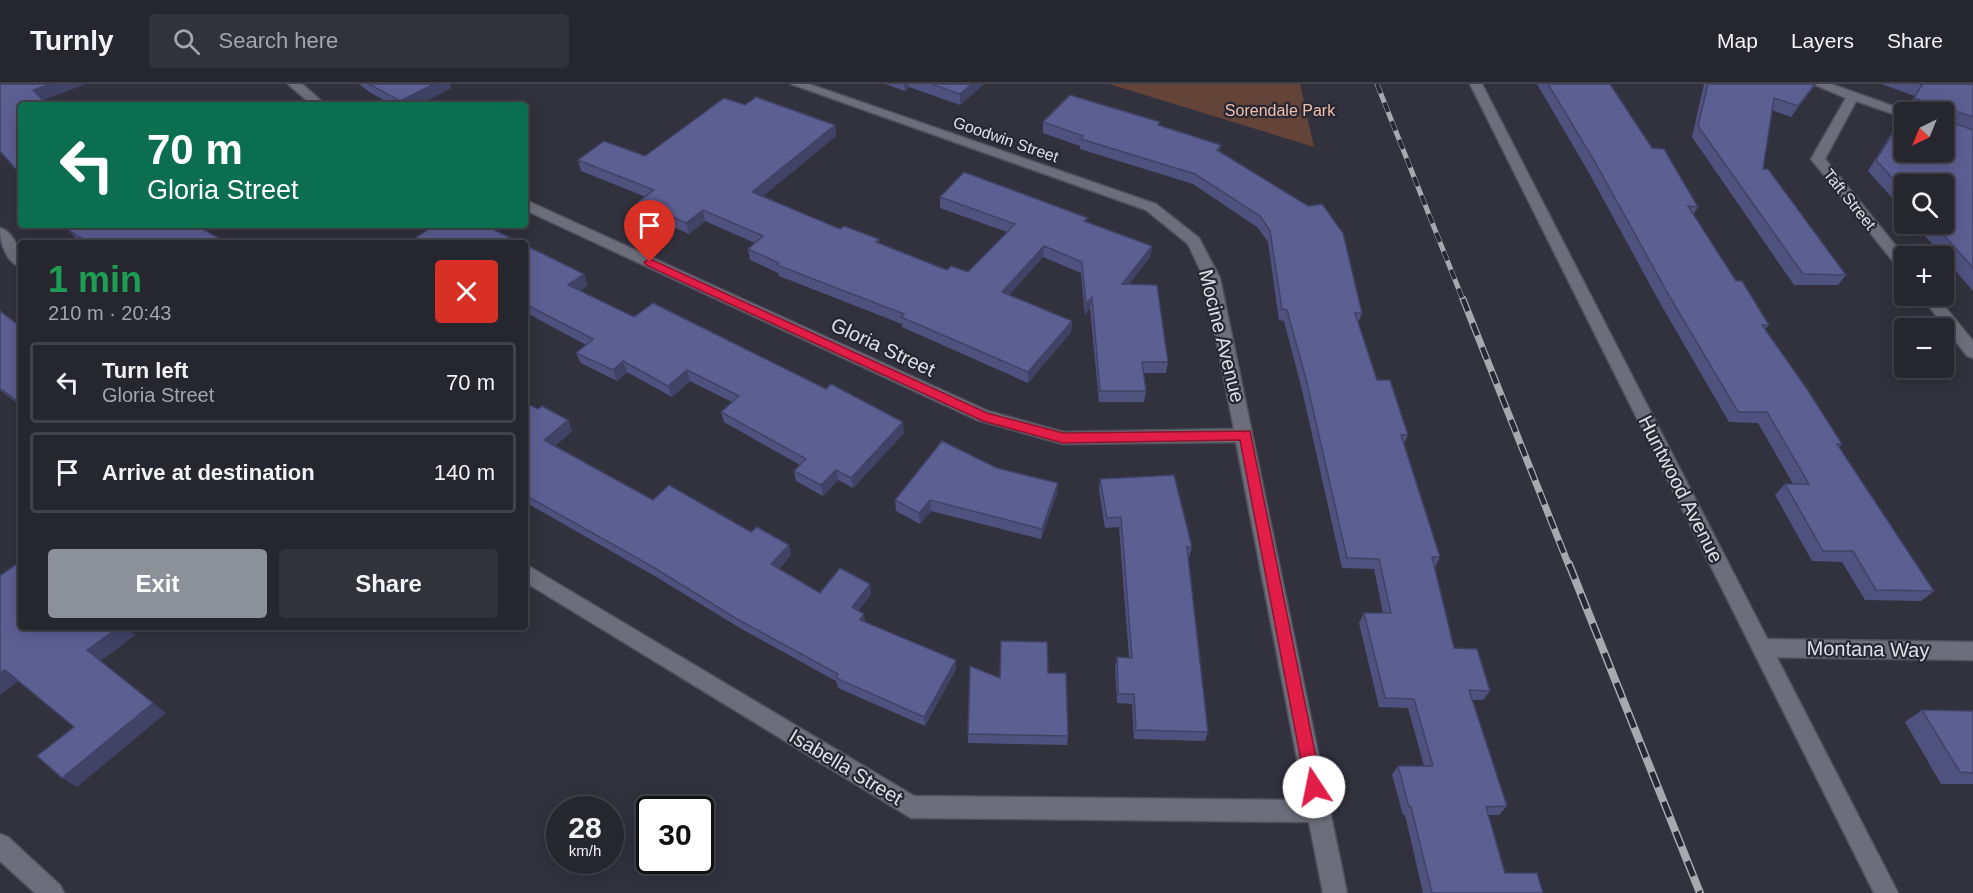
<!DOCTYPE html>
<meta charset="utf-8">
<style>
body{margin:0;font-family:Helvetica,sans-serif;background:#31323a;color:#f1f3f6;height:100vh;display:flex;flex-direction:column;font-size:22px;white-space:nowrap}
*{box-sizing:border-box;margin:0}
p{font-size:20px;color:#a3a5aa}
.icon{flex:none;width:33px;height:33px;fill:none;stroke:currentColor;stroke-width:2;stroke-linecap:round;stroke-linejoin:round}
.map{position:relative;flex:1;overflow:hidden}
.sheet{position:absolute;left:18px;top:156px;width:510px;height:390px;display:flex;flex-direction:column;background:#25262e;border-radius:6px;box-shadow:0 3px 15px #0003,0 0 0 2px #42434a}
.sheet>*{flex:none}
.top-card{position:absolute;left:18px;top:18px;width:510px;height:126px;border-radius:6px;box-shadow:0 3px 15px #0003,0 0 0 2px #42434a;background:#0b6e4f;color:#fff;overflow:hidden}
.needle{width:39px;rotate:223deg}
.buttons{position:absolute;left:1894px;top:18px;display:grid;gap:12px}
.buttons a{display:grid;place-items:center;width:60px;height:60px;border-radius:6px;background:#25262e;box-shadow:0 3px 15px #0003,0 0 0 2px #42434a;font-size:30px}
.speed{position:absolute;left:546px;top:712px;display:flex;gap:12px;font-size:30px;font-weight:700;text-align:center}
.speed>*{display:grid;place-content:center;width:78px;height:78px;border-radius:50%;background:#25262e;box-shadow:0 3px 15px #0003,0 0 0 2px #42434a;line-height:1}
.speed small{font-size:15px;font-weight:400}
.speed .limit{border:3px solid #111;border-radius:9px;background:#fff;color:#111}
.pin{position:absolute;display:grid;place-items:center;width:51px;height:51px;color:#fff;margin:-62px -26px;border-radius:50% 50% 50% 0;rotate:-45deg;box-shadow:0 0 6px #0007}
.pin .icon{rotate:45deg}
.me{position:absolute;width:66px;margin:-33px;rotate:349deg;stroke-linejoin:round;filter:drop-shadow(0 0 4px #0008)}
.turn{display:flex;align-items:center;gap:21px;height:126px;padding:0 30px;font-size:27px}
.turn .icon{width:78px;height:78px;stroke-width:2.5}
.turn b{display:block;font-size:42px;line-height:51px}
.round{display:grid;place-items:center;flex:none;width:63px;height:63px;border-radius:6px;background:#31323a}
.overview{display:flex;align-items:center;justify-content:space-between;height:102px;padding:0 30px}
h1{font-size:36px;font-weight:700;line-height:45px;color:#1e9e55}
.primary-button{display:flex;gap:12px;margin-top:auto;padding:12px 30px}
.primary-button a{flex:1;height:69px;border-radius:6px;background:#8c9099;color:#fff;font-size:24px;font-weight:700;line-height:69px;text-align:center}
.primary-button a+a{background:#31323a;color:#f1f3f6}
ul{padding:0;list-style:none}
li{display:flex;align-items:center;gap:18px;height:81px;margin:0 12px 9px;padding:0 18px;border:3px solid #42434a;border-radius:6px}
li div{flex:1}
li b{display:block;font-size:22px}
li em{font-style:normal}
header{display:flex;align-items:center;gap:36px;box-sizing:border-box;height:84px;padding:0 30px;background:#25262e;border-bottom:2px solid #42434a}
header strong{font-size:28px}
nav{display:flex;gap:33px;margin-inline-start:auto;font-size:21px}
.search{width:420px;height:54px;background:#31323a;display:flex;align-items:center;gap:15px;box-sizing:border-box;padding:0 21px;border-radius:6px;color:#a3a5aa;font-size:22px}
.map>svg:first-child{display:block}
.green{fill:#644438}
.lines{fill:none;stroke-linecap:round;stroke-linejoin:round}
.street-casing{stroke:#50515b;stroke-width:3}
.secondary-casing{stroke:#50515b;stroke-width:3}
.street{fill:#6d6e7b;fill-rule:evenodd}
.secondary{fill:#6d6e7b;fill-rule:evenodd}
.rail-far2-casing{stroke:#a7a8b0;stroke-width:5}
.rail-far1-casing{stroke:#a7a8b0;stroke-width:7}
.rail-casing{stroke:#a7a8b0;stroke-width:8}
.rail-far2{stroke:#272833;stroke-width:4;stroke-dasharray:10;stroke-linecap:butt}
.rail-far1{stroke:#272833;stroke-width:4.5;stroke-dasharray:13;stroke-linecap:butt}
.rail{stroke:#272833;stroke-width:5;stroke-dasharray:16;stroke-linecap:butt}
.wall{fill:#4f527e}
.shaded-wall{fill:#404266}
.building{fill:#5c5f92;stroke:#404266;stroke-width:1.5}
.route{fill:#e11d48;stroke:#92132f;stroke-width:1.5}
.labels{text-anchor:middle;stroke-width:4.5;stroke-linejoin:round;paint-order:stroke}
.far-park-label{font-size:16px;fill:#f3bfab;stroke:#272833}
.far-street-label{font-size:16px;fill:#dfe0e7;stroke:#272833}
.street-label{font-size:20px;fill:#dfe0e7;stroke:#272833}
</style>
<header>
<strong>Turnly</strong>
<div class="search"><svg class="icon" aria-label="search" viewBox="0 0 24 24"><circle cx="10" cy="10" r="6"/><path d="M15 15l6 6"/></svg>Search here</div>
<nav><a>Map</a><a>Layers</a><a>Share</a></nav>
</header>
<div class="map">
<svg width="1973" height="809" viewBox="0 0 1973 809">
<rect width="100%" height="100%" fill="#31323e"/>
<path class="green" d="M1109,0H1300L1314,63Z"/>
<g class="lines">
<defs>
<g id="street">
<path d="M288,0H302L326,21H312Z"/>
<path d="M791,0H809L1156,120L1199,154L1220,194L1347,809H1323L1309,738L911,734L525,498V480L914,712L1305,716L1236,358L1063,360L977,336L525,126V117L530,118L988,327L1063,348L1234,345L1204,194L1188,160L1146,126Z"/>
<path d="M1813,0H1831L1910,28H1905V34L1856,17L1825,75L1905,173V188L1900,186L1811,75L1846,14Z"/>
<path d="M0,144C15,148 21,169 21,183C6,179 0,158 0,144Z"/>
<path d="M1921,212H1936L1973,257V274L1967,272Z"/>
<path d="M1762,555L1973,558V576L1762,573L1755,570L1752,564L1755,558Z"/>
<path d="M0,750L8,753L60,801L64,809H35L0,777Z"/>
</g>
<path id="secondary" d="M1470,0H1482L1898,809H1874Z"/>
</defs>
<use href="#street" class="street-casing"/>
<use href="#secondary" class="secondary-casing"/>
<use href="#street" class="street"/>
<use href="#secondary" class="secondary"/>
<defs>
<path id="rail-far2" d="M1377,0L1463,216"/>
<path id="rail-far1" d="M1463,215L1569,482"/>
<path id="rail" d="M1569,480L1700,809"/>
</defs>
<use href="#rail-far2" class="rail-far2-casing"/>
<use href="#rail-far1" class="rail-far1-casing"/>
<use href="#rail" class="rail-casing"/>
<use href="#rail-far2" class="rail-far2"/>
<use href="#rail-far1" class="rail-far1"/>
<use href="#rail" class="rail"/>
</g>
<g class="wall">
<path d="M359,0H449L451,4L418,21H393L371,9Z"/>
<path d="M885,0H984L960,21L909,3L905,7Z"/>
<path d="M1537,0H1610L1652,64L1698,123L1693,131L1736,197L1769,241L1765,245L1842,360L1839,363L1934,507L1921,517L1865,516L1842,478L1812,477L1775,411L1785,400H1793L1758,339L1729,338L1660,219L1589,89Z"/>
<path d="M1704,0H1816L1791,33L1772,26L1763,85L1846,191L1838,201H1794L1692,53Z"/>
<path d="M1881,0H1973V207L1915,140H1944L1905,100V128L1868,87L1900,35L1907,25V24L1915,12Z"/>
<path d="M745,21L835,41L836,52L763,112L840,145L879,155V160L947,186L968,188L1007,148L940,124V113L1087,138L1152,162L1150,173L1129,200L1168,278L1166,289H1144L1146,307L1144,318H1099L1090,224L1085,231L1081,189L1043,173L1009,211L1072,237L1071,248L1028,299L902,243V240L779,192L778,189L750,176L748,165L755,159L705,137L689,150L642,129L638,118L646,113L581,87L578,76L645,72Z"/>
<path d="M1043,38L1160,42L1221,61L1219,68L1362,229L1358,239L1377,296L1408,351L1404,359L1440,473L1435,483L1454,564L1490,607L1483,616H1472L1507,722L1499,731H1488L1505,789L1543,809H1423L1405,731H1403L1392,691L1398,682H1424L1408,624L1379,623L1359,539L1364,529H1383L1374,485L1342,484L1302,306L1284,237L1279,236L1268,158L1257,143L1193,100L1080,65V62L1043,49Z"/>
<path d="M64,141H195L228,159H80Z"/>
<path d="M525,161L588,201L580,207L634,233L904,349L853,404L838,396L823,412L796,397L794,387L800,381L724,338L721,328L732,318L690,297L672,313L627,288L617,297L581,279L576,269L586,261L525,228Z"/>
<path d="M0,227L21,243V322L0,306Z"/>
<path d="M525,319L538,325L568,336L572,347L555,362L653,416L791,471L779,485L820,509L871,510L858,527L864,530L865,538L956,585L925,642L838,604L836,597L740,544L658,494L525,418Z"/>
<path d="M997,384L1057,409L1041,455L931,427L920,440L896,427L895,416Z"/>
<path d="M1100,395L1192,463L1189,473H1188L1208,648L1205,657L1134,655L1132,620L1117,619L1115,583L1117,573L1129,574L1119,443L1105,444L1099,406Z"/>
<path d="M1048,589L1068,652L1067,661L968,659V650L1000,594Z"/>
<path d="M1922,626L1973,627V700H1941L1905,638Z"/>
</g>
<g class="shaded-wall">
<path d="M50,0H86L41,17L33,6Z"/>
<path d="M434,0H449L451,4L418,21H402L400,17Z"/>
<path d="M904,0H909V3L905,7Z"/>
<path d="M972,0H984L960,21V10Z"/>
<path d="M1815,0H1816L1791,33L1798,22Z"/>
<path d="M835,41L836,52L755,119L752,108Z"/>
<path d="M703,126L705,137L689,150L686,139Z"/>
<path d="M1044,162L1043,173L1002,219V208Z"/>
<path d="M1152,162L1150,173L1120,211L1122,200Z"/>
<path d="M584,190L588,201L573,212L568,201Z"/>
<path d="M1092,213L1090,224L1085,231L1086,220Z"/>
<path d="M1072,237L1071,248L1028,299V288Z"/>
<path d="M623,277L627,288L617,297L613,286Z"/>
<path d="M687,286L690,297L672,313L668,302Z"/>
<path d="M568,336L572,347L549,367L544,356Z"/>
<path d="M903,338L904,349L853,404L851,394Z"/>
<path d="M836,386L838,396L823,412L821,401Z"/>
<path d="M1058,399L1057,409L1041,455L1042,445Z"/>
<path d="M930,416L931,427L920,440L919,429Z"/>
<path d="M789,461L791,471L774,490L771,480Z"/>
<path d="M870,500L871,510L854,533L852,523Z"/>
<path d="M864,530L866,540L860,536Z"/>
<path d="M119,543H125L135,551L101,577L166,629L77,703L62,694L153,619L87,566Z"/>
<path d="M956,576V585L925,642L924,633Z"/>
<path d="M5,586L20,596L0,611V589Z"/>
</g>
<g class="building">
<path d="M0,0H50L33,6L48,21H21V91L0,67Z"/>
<path d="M369,0H434L400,17Z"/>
<path d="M931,0H972L960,10Z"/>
<path d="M1548,0H1610L1652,64L1664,65L1698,123L1688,122L1736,197H1742L1769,241H1762L1807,305L1842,360H1837L1934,507L1876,506L1853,467H1823L1785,400H1809L1767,328H1738L1667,208L1595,78Z"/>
<path d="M1708,0H1815L1798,22L1774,14L1763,85H1768L1846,191L1803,190L1698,42Z"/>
<path d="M1919,0H1973V33L1953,26L1950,28L1951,38L1973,46V184L1934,140H1944V100H1905V108L1876,76L1905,29V68H1944V28H1905L1908,24L1914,25L1915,20L1919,19L1920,16L1914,14L1922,1Z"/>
<path d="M1070,11L1160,38L1158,41L1221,61L1217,66L1308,122L1322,120L1343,149L1362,229H1355L1377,296H1390L1408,351H1401L1440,473H1432L1454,564L1477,565L1490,607L1469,606L1507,722L1486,723L1505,789H1537L1543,809H1432L1411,723H1409L1398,682H1433L1414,615L1385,614L1364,529H1391L1379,475L1347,474L1306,295L1287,226L1282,225L1270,147L1260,132L1195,90L1081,55L1083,52L1043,38Z"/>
<path d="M756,13L835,41L752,108L840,145L844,142L879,155L876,158L947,186L951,182L968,188L1015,140L940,113L964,88L1088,134L1084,137L1152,162L1122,200L1157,201L1168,278H1142L1146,307H1100L1092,213L1086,220L1082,178L1044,162L1002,208L1072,237L1028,288L901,233L904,230L777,181L779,179L748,165L763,152L703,126L686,139L638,118L654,106L578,76L604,57L645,72L724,14L745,21Z"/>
<path d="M65,141H195L228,159H90L71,148Z"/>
<path d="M435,141H484L521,159H408Z"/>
<path d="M525,161L584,190L568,201L634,233L653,219L826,305L831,300L903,338L851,394L836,386L821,401L794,387L806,375L721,328L739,312L687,286L668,302L623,277L613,286L576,269L593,255L525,220Z"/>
<path d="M0,227L21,243V320L0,304Z"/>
<path d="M525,319L538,325L542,322L568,336L544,356L653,416L669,401L751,448L757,443L789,461L771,480L820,509L840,484L870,500L852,523L864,530L860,536L956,576L924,633L836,594L838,590L737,535L653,483L525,411Z"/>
<path d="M942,357L997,384L1058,399L1042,445L930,416L919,429L895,416Z"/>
<path d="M1174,391L1192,463H1187L1208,648L1136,646L1134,610H1118L1117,573L1132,574L1121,433L1107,434L1100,395Z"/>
<path d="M21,477V543H119L87,566L153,619L62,694L37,672L74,643L5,586L0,589V492Z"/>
<path d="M1001,557L1047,558L1048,589H1066L1068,652L968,650L970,582L1000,594Z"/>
<path d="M1922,626L1973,627V689L1960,688Z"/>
</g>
<path class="route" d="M650,175L987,329L1063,349L1250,347L1322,703L1320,709L1314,711L1308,709L1306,703L1240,356L1063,359L983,337L646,181L644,178Z"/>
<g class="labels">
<g class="far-park-label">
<text x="1280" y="32">Sorendale Park</text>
</g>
<g class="far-street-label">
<text transform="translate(1006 55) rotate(19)" y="6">Goodwin Street</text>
<text transform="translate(1850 115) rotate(51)" y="6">Taft Street</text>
</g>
<g class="street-label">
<text transform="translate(1222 252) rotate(76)" y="7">Mocine Avenue</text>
<text transform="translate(883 263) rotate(25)" y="7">Gloria Street</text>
<text transform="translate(1681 405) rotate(63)" y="7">Huntwood Avenue</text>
<text transform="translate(1868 565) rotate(1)" y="7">Montana Way</text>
<text transform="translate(846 683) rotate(31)" y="7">Isabella Street</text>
</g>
</g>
</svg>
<div class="buttons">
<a><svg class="needle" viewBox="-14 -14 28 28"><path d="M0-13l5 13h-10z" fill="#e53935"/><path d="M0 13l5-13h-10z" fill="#a3a5aa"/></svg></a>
<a><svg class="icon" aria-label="search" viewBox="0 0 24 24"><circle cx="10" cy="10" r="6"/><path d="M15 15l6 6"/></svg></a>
<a>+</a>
<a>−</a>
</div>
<div class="speed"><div>28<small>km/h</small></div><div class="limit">30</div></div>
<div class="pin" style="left:650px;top:178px;background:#d93025"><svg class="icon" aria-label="arrive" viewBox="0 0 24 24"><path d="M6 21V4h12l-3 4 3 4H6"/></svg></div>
<svg class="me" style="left:1314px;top:703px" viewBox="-20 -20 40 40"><circle r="19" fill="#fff"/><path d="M0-13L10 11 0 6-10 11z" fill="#e11d48"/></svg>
<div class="top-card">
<div class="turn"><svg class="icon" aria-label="left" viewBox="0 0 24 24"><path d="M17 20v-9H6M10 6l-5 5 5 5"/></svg><div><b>70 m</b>Gloria Street</div></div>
</div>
<section class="sheet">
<div class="overview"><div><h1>1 min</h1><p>210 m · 20:43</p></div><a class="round" style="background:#d93025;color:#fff"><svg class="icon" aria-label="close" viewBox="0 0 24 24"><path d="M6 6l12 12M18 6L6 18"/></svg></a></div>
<ul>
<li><svg class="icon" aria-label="left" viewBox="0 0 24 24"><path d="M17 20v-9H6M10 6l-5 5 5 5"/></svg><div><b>Turn left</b><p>Gloria Street</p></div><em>70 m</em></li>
<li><svg class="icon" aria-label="arrive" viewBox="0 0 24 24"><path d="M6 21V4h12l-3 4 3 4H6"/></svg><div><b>Arrive at destination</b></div><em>140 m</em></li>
</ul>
<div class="primary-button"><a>Exit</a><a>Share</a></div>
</section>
</div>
